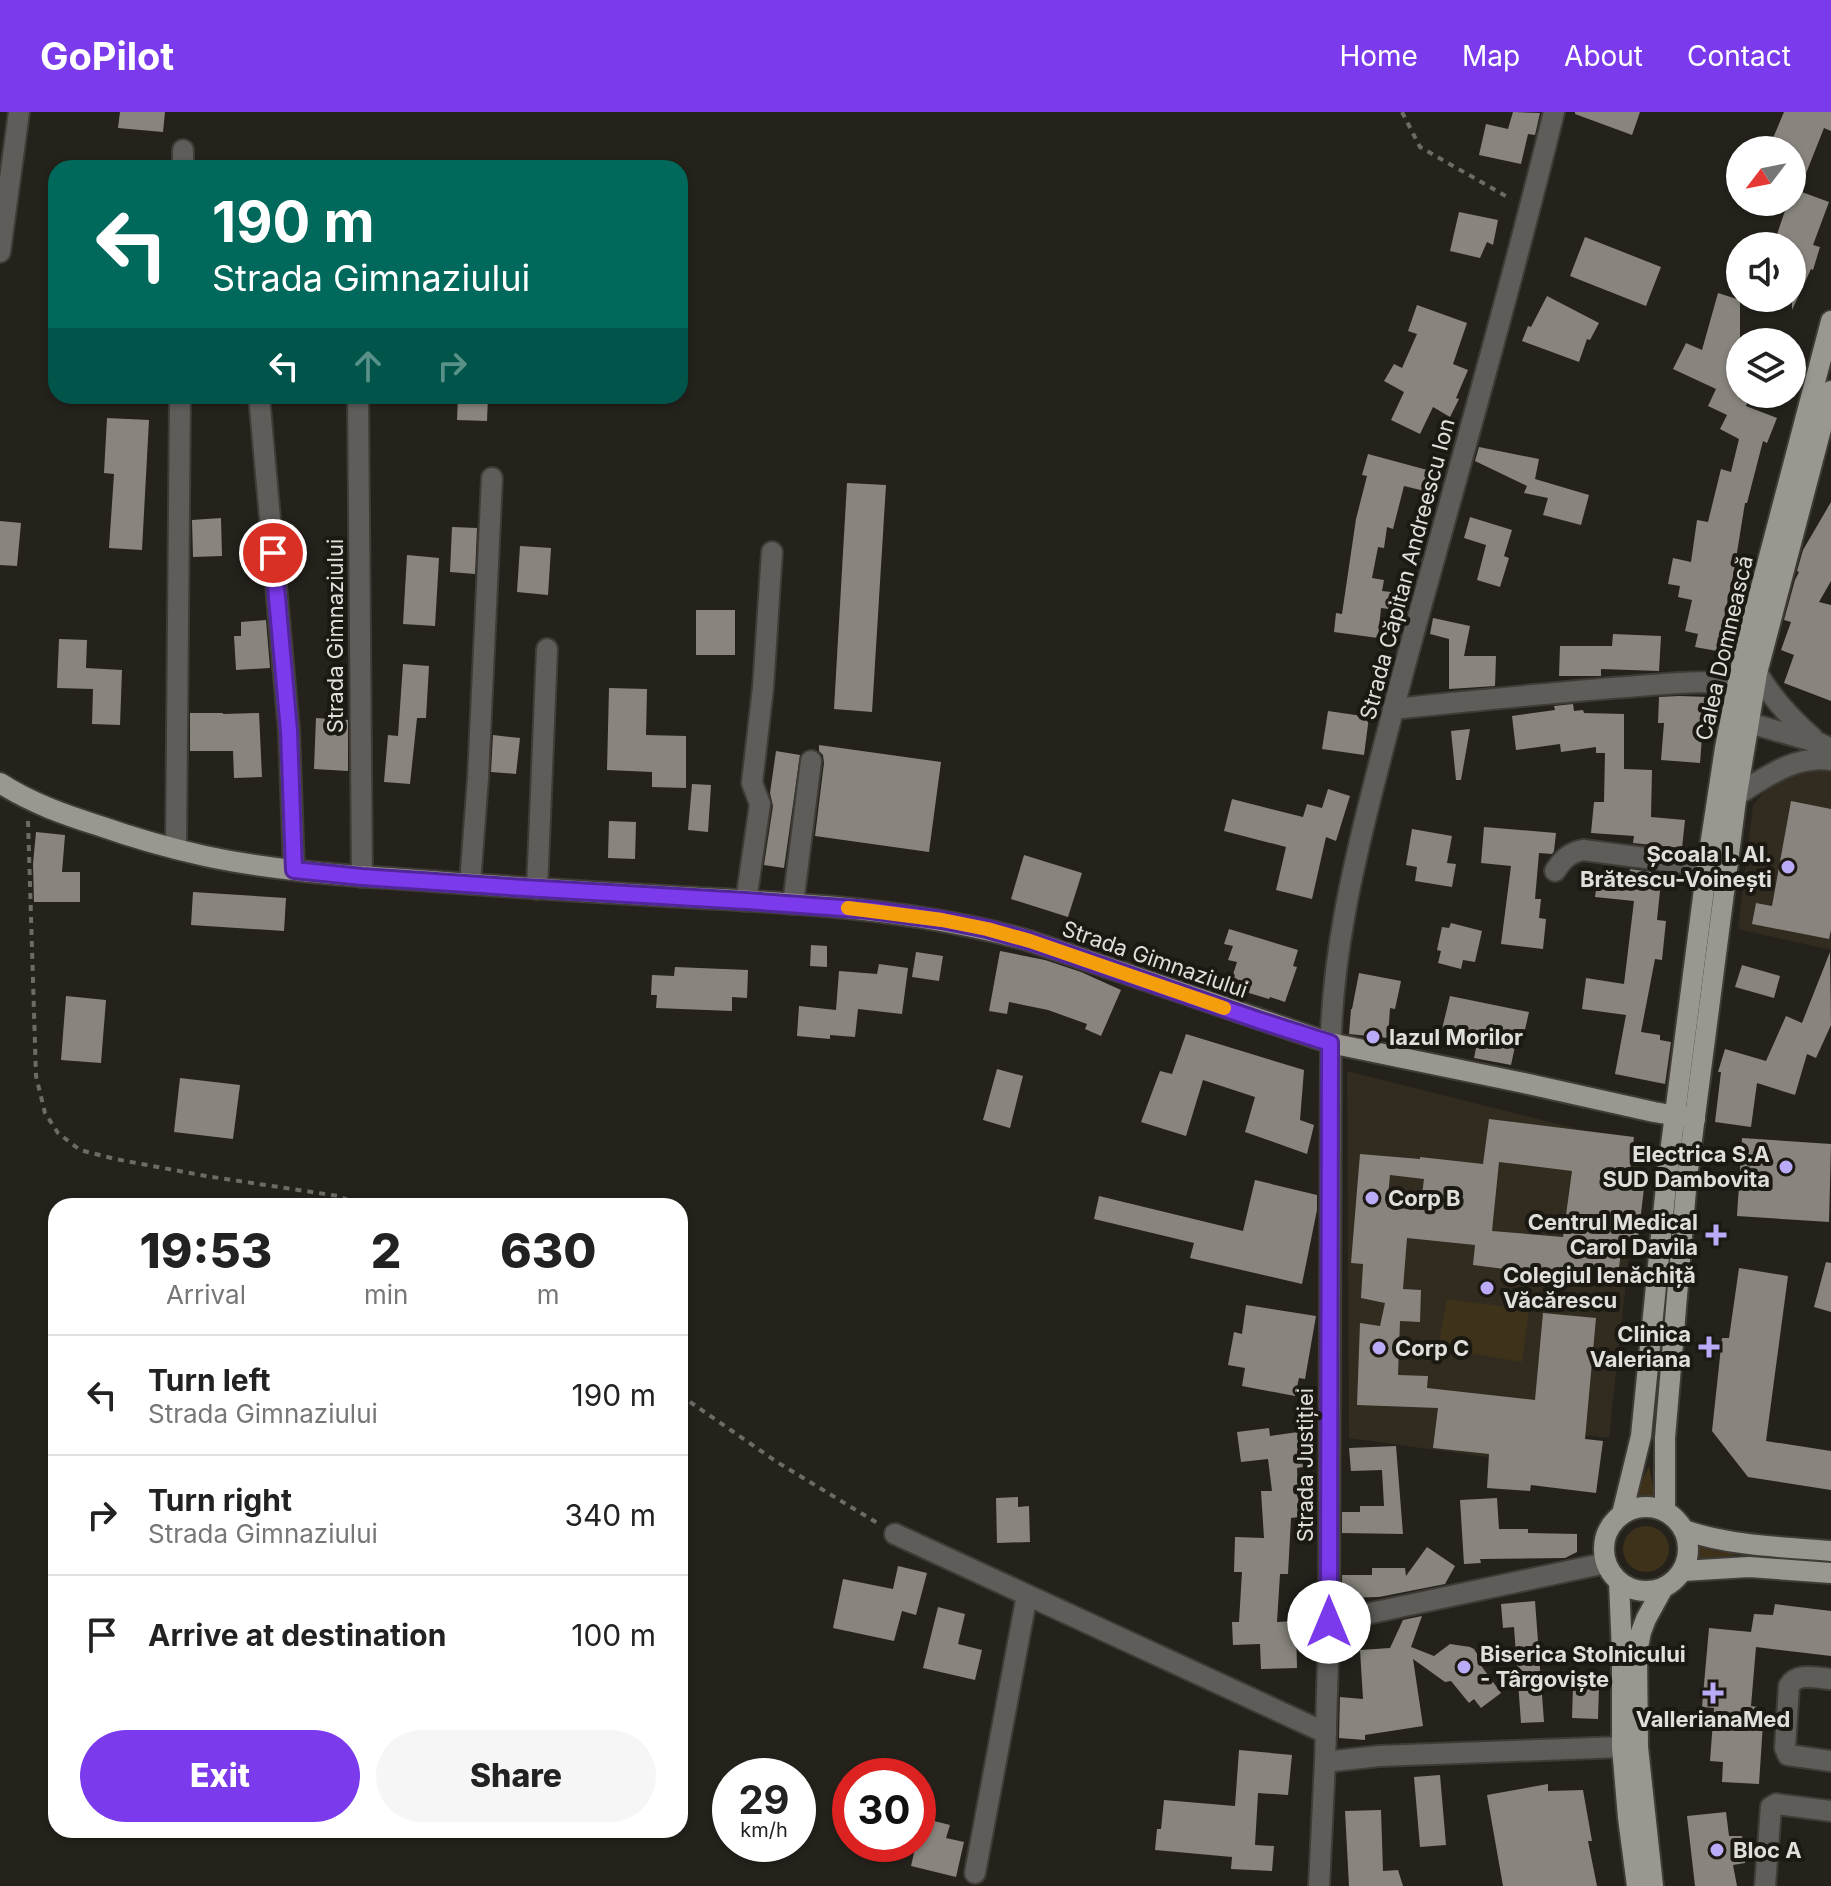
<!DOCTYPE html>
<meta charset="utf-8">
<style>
body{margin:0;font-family:Inter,sans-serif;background:#f6f6f6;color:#222;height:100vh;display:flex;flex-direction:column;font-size:30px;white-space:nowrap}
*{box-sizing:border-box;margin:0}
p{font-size:26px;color:#767676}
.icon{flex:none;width:44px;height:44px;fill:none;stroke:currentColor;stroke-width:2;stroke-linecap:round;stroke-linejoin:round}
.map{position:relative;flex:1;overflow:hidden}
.panel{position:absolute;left:48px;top:1086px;width:640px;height:640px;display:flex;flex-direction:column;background:#fff;border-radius:24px;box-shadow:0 2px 6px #0004}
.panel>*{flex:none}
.top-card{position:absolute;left:48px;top:48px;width:640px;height:244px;border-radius:24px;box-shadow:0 2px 6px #0004;background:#00695c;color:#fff;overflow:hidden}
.needle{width:52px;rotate:238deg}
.fabs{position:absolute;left:1726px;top:24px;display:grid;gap:16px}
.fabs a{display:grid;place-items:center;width:80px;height:80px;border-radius:50%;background:#fff;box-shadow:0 2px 6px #0004;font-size:40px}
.speed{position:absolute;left:712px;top:1646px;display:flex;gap:16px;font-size:40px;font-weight:700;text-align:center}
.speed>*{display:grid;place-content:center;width:104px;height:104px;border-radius:50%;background:#fff;box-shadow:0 2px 6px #0004;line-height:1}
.speed small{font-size:20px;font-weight:400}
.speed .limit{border:12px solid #d22;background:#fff;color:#111}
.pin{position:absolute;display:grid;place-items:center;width:68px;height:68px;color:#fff;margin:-34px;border:4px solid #fff;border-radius:50%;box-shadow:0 2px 8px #0007}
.me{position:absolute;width:88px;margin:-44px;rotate:0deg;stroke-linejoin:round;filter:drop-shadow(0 0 6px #0008)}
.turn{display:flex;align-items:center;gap:28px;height:168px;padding:0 32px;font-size:36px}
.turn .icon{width:104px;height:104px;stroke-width:2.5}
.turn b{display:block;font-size:56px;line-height:68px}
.lanes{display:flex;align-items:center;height:76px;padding:0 32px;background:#0003;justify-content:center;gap:40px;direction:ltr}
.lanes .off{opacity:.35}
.eta{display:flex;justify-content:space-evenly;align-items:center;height:136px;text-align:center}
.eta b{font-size:48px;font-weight:800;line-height:56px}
.action{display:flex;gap:16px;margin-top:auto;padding:16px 32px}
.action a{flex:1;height:92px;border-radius:48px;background:#7c3aed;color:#fff;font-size:32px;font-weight:800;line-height:92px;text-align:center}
.action a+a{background:#f6f6f6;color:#222}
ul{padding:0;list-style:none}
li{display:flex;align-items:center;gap:24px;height:120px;padding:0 32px;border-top:2px solid #e0e0e0}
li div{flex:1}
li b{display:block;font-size:30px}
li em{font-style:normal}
header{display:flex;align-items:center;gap:48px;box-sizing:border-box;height:112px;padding:0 40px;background:#7c3aed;color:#fff}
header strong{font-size:38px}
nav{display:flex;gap:44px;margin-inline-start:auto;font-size:28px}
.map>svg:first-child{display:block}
.built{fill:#312b20}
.green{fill:#3e321b}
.building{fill:#89857e;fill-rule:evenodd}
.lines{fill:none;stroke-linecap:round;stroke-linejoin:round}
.minor-casing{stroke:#3f3c37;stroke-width:24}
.major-casing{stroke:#3f3c37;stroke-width:24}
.path{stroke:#6d6b65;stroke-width:4;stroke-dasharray:6 6;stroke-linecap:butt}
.minor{stroke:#5e5d5a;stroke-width:20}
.major{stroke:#9a9791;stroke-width:20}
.route-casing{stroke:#51269a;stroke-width:20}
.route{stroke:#7c3aed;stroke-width:14}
.slow{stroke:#f59e0b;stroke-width:14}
.poi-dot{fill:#baaaf7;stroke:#1c1913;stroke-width:3}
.labels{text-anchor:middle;stroke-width:8;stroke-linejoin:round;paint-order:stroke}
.street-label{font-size:22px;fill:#e1dfdb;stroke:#1c1913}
.poi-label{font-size:22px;font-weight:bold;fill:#e1dfdb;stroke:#1c1913;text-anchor:start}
</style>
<header>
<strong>GoPilot</strong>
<nav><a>Home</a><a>Map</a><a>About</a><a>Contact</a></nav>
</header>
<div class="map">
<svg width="1831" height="1774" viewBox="0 0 1831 1774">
<rect width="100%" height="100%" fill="#25221c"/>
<g class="built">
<path d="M1819,658L1831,660V838L1738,817L1753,693L1769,674L1789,660Z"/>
<path d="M1347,959L1641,1033L1609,1326L1542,1318L1536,1352L1349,1326Z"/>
</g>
<g class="green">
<path d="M1447,1187L1529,1198L1522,1250L1438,1236Z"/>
<path d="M1649,1354L1656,1388L1634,1386Z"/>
<circle cx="1646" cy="1437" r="23"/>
<path d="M1695,1428L1737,1443L1694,1449L1698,1440Z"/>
</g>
<g class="building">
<path d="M120,0H165L163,20L118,16Z"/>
<path d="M1513,0L1540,1L1535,23L1528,22L1521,52L1479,43L1486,12L1508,17Z"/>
<path d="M1575,0H1640L1632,23L1575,2Z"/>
<path d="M1784,0H1831V19L1824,16L1799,79L1829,90L1813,133L1820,135L1813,158L1811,157L1792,198V134H1773L1788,90H1792V38H1768Z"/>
<path d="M1459,100L1498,108L1493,133L1487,130L1480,146L1450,139Z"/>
<path d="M1585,125L1661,155L1646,194L1570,164Z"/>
<path d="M1718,181L1740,188V282H1751L1746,294L1777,306L1767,331L1763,329L1747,391H1745L1734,459L1717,539L1695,535L1698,522L1685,519L1692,488L1678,485L1680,474L1668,472L1673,446L1691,450L1697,408L1708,410L1721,357L1731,360L1739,327L1720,317L1727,303L1708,294L1716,277L1673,257L1686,231L1702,238Z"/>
<path d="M1547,184L1599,211L1590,228L1587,227L1579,250L1522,229L1528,214L1531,215Z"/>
<path d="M1417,193L1467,211L1453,252L1468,258L1456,286L1459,287L1450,305L1433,295L1420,322L1391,308L1404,280L1384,269L1394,252L1402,256L1417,222L1408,219Z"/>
<path d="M458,284H488L487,309L457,308Z"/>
<path d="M107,306L149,308L142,438L109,436L114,362L104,361Z"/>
<path d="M1479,335L1539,347L1535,367L1589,383L1581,413L1543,403L1548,386L1524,381L1527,374L1475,349Z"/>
<path d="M1368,342L1442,362L1437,382L1404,374L1393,417L1387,415L1384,436L1378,435L1372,466L1384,468L1382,479L1391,480L1389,497L1381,496L1378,526L1334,520L1336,501L1342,502L1356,407L1367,364L1362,363Z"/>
<path d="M847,371L886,373L872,600L834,597Z"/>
<path d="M1831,390V469L1819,490L1831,493V589L1784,571L1794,543L1781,538L1791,510L1784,508L1795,468L1799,460L1797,459L1803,438Z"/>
<path d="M1470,405L1512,418L1504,444L1509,446L1500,475L1477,468L1486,433L1464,426Z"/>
<path d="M221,406L222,444L193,445L192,408Z"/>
<path d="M0,409L21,411L17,454L0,453Z"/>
<path d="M452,415L477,416L475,462L450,460Z"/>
<path d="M520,434L551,436L548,483L517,480Z"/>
<path d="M407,443L439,446L435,514L403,512Z"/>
<rect x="696" y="498" width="39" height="45"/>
<path d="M1433,506L1470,514L1464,544H1496L1495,574L1449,577V527L1430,522Z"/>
<path d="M266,508L270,556L236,558L234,524H241V510Z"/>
<path d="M1613,522L1661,524L1659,559L1601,557V564H1559L1560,534H1612Z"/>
<path d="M59,527L87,528L86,556L122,558L120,613L92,612L93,577L57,576Z"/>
<path d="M403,552L429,554L426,606H417L410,672L384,670L388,623L398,624Z"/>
<path d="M609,576L647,577L646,623L686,624V676L652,675V660L607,658Z"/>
<path d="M1679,584L1709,585L1708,613L1703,612L1700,651L1661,648L1664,611H1658L1659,585Z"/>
<path d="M1573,592L1574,599L1583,598L1584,601L1624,602V657L1652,658L1651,705L1685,708L1682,736L1633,731L1634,724L1591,721L1594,690H1604L1605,641H1596V635L1561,640L1560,632L1516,638L1512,604L1555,598L1554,594Z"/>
<path d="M1328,599L1369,605L1364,643L1322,637Z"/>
<path d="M190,601H223V602L259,601L262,665L234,666L233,639H190Z"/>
<path d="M316,606L348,608V659L314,657Z"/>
<path d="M1470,617L1461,668H1456L1451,619Z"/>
<path d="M493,623L520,626L516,662L491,660Z"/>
<path d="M819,633L941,650L929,740L815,724L824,651L823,643L819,639Z"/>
<path d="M776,639L800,643L784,756L764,753L773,694L770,681Z"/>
<path d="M692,672L711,673L708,720L688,718Z"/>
<path d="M1328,677L1350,684L1336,729L1326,725L1312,787L1276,778L1286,735L1224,719L1232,687L1303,705L1307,692L1322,696Z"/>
<path d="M1791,689L1831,697V818L1829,827L1752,812L1756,791L1772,794Z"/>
<path d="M609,709L636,710L635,747L608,746Z"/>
<path d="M1484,715L1556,721L1554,739L1552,742L1539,741L1535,787H1541L1539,806L1546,807L1543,837L1501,832L1511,754L1481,751Z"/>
<path d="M1412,717L1452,724L1447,751L1456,752L1452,775L1415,769L1417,755L1406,753Z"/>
<path d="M36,720L65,723L62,760H80V790H34L33,752Z"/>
<path d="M1024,743L1082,761L1068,805L1011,787Z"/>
<path d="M1630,757L1652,760L1651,768L1661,769L1657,808L1666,809L1662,848L1655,847L1641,920L1660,923V928L1671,930L1665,972L1615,962L1626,903L1582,897L1586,866L1624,872L1634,789L1595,785L1598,763L1629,766Z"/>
<path d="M193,780L286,786L284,819L191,813Z"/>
<path d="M1451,811L1482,819L1475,850L1463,848L1461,857L1438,851L1441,839L1437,838L1442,815L1449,816Z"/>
<path d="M1229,817L1298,838L1293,854L1297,855L1285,890L1270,885L1269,887L1229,875L1237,850L1228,848L1233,834L1224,832Z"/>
<path d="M811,833L827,834V855L810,854Z"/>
<path d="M1000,839L1045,848L1081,860L1121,878L1101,924L1085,917L1087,912L1048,898L1009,890L1007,902L989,899Z"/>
<path d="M916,840L943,844L939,869L912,865Z"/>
<path d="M1830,840L1831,913L1816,946L1807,942L1795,983L1757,971L1751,1015L1715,1010L1721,960H1718L1725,937L1766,949L1786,904L1802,911Z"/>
<path d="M879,852L908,856L902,902L858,897L855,925L830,923V927L797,924L799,894L836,898L839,859L877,862Z"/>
<path d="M1742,853L1780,864L1774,886L1735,875Z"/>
<path d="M675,855L748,858L747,886L732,885V899L656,896L657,883H651L652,863L674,864Z"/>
<path d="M1359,861L1401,869L1395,897L1390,896L1388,926L1349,922L1351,897H1352Z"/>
<path d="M66,884L106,888L101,951L61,948Z"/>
<path d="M1450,884L1529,900L1524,922L1518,920L1511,953L1474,946L1478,926L1442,917Z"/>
<path d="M1186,922L1304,958L1300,1008L1314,1013L1307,1042L1245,1020L1255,985L1203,968L1186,1024L1141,1010L1160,959L1172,962Z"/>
<path d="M997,957L1023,964L1010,1016L983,1008Z"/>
<path d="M180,966L240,973L233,1027L174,1020Z"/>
<path d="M1489,1007L1634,1025L1628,1074L1644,1076L1638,1127L1623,1125L1617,1171L1473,1153L1475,1133L1407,1126L1403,1177L1421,1178L1420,1210L1400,1209L1398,1263L1428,1264L1427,1276L1535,1288L1543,1201L1596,1206L1585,1327L1603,1329L1596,1381L1531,1373L1530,1379L1487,1376L1489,1342L1433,1336L1438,1296L1357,1293L1360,1211L1380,1214L1385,1191L1361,1186L1363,1152L1351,1151L1360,1042L1420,1047V1045L1483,1052ZM1499,1050L1572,1059L1563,1125L1492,1119ZM1390,1063L1424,1067L1420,1098L1387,1095Z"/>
<path d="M1742,1026L1831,1032L1829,1110L1737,1104Z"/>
<path d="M1255,1068L1317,1083V1098L1302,1172L1190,1146L1194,1131L1094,1107L1099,1084L1243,1119Z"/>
<path d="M1826,1150L1831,1151V1200L1814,1195Z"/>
<path d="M1739,1156L1788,1164L1766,1329L1831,1339V1378L1748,1365L1712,1319L1722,1226H1729Z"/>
<path d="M1246,1193L1316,1204L1305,1267L1299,1266L1295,1284L1242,1274L1245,1256L1228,1253L1234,1220L1242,1222Z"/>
<path d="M1269,1316L1270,1324L1298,1320L1303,1355L1297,1356L1299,1405L1291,1406L1288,1462H1280L1277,1510L1296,1509L1297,1556L1261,1557L1260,1532L1233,1533L1232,1510H1239L1242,1460H1234L1235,1425L1264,1426L1261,1379H1272L1268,1347L1241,1350L1237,1320Z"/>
<path d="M1396,1334L1403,1422L1342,1421V1400H1360V1394H1384L1382,1358L1351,1359L1349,1336Z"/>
<path d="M1018,1385V1395L1029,1394L1030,1430L997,1431L996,1386Z"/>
<path d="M1497,1386L1499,1417H1528V1421L1577,1422V1440L1565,1446L1480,1447L1481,1451L1464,1452L1460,1388Z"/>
<path d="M1427,1435L1455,1454L1445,1472L1379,1485L1342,1486V1463H1372V1456H1405L1406,1464Z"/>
<path d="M898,1454L927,1461L916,1503L902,1499L894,1529L833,1516L843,1467L893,1477Z"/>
<path d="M1535,1489L1544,1610L1521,1611L1514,1515L1503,1516L1501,1492Z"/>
<path d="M1775,1492L1831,1499V1544L1756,1535L1751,1594L1764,1596L1759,1672L1722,1670L1723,1650L1710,1649L1714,1596L1702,1595L1709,1516L1751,1520L1754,1502L1773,1503Z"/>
<path d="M938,1495L965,1502L958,1532L982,1538L975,1568L923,1556Z"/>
<path d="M1422,1504L1411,1535L1434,1544L1450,1532L1470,1535L1474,1537L1477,1542V1548L1501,1581L1481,1596L1474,1587L1469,1591L1451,1569L1445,1570L1413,1547L1423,1614L1365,1623V1628L1339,1626L1340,1585L1363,1587L1360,1538L1390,1536L1403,1508Z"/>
<path d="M1573,1574H1599L1598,1607L1572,1606Z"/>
<path d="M1239,1638L1292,1643L1288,1683L1258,1681L1255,1733L1274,1734L1272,1759L1231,1757L1232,1745L1155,1738L1157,1717H1161L1164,1688L1235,1694Z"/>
<path d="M1440,1663L1446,1733L1420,1735L1414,1665Z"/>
<path d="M1548,1672V1679L1583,1678L1592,1729H1588L1597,1774H1503L1487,1683Z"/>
<path d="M1381,1698L1383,1759L1398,1758L1403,1774H1349L1345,1699Z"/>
<path d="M1726,1700L1729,1724H1742L1745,1751L1733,1753L1737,1774H1695L1687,1704Z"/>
<path d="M922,1706L950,1713L946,1726L964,1730L956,1765L911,1754L916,1732H918Z"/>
</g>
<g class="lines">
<defs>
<g id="minor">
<path d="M183,56V38"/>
<path d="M0,140L19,0"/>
<path d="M259,284L289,619L294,758"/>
<path d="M358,284L362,765"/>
<path d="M1757,561C1772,586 1791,607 1813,626"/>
<path d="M1393,597C1470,589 1548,581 1626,575C1669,572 1712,566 1754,575"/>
<path d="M1732,606L1819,631L1831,637"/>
<path d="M1737,683C1766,665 1795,643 1831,648"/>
<path d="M176,737L180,284"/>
<path d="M1555,759C1563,747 1569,741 1583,738L1707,754"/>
<path d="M470,772L478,666L492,366"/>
<path d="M537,777L547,537"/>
<path d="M746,789L760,692L752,671L763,576L772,440"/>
<path d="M793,792L811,649"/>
<path d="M895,1422L1326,1621"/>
<path d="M1329,1510L1606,1451"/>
<path d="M1831,1567C1816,1566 1797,1560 1789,1574L1785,1636L1788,1643L1831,1649"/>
<path d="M1325,1650L1379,1644L1622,1635"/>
<path d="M975,1761L1027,1483"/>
<path d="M1319,1774L1325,1650L1329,1510L1331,922C1334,841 1351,763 1371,684C1386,625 1401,567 1417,509C1464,339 1512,170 1554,0"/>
<path d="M1765,1774L1771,1695L1776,1692L1831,1699"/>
</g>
<g id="major">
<path d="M0,671C31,691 65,703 100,714C134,726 169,736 205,744C270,758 337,763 403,767C496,774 589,780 682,785C799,791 917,797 1030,829L1330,931L1519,970L1654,1000L1695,1007"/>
<circle cx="1646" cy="1437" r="42"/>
<path d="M1665,1399V1326L1687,1066L1736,688L1757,561L1831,279"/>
<path d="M1622,1402L1641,1324L1667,1064L1707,754L1725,636L1744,540L1831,209"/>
<path d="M1684,1418C1731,1434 1782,1435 1831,1439"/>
<path d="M1683,1459L1749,1455L1831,1461"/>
<path d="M1619,1470L1622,1540V1635L1628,1706L1637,1774"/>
<path d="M1653,1774L1638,1635L1637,1540L1641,1520L1646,1507L1663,1476"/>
</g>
</defs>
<use href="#minor" class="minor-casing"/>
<use href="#major" class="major-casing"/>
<g class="path">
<path d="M1402,0L1420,35L1511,87"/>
<path d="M28,709L36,964L45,1001L58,1021L80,1038L115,1047L206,1064L338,1084L363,1094"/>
<path d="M680,1283L777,1350L879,1412"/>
</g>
<use href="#minor" class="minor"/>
<use href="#major" class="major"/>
</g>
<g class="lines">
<defs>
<path id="route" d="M273,441L289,619L294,758L362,765L524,776L746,789L870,798L942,808L987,817L1030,829L1258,908L1330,931L1329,1510"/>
</defs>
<use href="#route" class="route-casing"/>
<use href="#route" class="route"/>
<path class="slow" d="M848,796L942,808L987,817L1030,829L1224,896"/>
</g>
<g class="poi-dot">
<circle cx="1788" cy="755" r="8"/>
<circle cx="1373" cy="925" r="8"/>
<circle cx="1786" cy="1055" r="8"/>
<circle cx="1372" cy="1086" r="8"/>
<path d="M1712 1111h8v8h8v8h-8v8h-8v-8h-8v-8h8z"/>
<circle cx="1487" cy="1176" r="8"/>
<path d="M1705 1223h8v8h8v8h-8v8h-8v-8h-8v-8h8z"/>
<circle cx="1379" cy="1236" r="8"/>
<circle cx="1464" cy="1555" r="8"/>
<path d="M1709 1569h8v8h8v8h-8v8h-8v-8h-8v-8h8z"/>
<circle cx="1717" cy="1738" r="8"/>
</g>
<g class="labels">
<g class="street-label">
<text transform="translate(1407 457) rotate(-75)" y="8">Strada Căpitan Andreescu Ion</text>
<text transform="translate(335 524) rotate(-90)" y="8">Strada Gimnaziului</text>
<text transform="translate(1724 536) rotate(-77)" y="8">Calea Domnească</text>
<text transform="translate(1155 847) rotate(19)" y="8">Strada Gimnaziului</text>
<text transform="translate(1305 1353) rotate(-90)" y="8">Strada Justiției</text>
</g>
<g class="poi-label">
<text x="1772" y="750" text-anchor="end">Școala I. Al.<tspan x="1772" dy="25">Brătescu-Voinești</tspan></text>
<text x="1389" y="933">Iazul Morilor</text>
<text x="1770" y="1050" text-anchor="end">Electrica S.A<tspan x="1770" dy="25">SUD Dambovita</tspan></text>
<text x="1388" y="1094">Corp B</text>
<text x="1698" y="1118" text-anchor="end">Centrul Medical<tspan x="1698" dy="25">Carol Davila</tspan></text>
<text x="1503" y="1171">Colegiul Ienăchiță<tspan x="1503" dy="25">Văcărescu</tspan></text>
<text x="1691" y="1230" text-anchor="end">Clinica<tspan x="1691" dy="25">Valeriana</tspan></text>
<text x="1395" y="1244">Corp C</text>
<text x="1480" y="1550">Biserica Stolnicului<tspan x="1480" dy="25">- Târgoviște</tspan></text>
<text x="1713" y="1615" text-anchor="middle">VallerianaMed</text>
<text x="1733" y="1746">Bloc A</text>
</g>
</g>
</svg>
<div class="fabs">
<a><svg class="needle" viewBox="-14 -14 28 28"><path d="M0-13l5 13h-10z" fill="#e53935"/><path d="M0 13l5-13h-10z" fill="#767676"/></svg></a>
<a><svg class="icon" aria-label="sound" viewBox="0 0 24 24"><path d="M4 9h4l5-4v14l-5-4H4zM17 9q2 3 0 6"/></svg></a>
<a><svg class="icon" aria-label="layers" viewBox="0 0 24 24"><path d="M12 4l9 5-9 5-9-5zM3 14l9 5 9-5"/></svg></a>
</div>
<div class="speed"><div>29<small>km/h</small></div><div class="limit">30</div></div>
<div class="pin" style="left:273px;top:441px;background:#d93025"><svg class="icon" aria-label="arrive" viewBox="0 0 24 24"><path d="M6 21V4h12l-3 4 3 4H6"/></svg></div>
<svg class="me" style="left:1329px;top:1510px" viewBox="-20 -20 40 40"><circle r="19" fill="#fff"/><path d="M0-13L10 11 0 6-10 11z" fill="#7c3aed"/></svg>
<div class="top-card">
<div class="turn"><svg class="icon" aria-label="left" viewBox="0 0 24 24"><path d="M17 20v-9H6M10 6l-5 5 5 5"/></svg><div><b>190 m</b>Strada Gimnaziului</div></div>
<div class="lanes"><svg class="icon" aria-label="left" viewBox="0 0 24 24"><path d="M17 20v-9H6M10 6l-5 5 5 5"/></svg><svg class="icon off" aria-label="ahead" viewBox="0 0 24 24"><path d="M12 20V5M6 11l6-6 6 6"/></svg><svg class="icon off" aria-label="right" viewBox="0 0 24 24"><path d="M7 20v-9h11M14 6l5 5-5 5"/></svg></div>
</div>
<section class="panel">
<div class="eta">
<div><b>19:53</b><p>Arrival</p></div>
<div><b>2</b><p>min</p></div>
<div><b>630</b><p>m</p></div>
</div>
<ul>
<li><svg class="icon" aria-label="left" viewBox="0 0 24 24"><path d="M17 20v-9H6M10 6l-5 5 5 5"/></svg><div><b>Turn left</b><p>Strada Gimnaziului</p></div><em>190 m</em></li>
<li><svg class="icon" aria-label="right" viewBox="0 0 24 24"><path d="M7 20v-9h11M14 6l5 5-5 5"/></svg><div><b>Turn right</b><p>Strada Gimnaziului</p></div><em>340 m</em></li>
<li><svg class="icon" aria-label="arrive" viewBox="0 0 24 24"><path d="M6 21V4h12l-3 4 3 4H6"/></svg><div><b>Arrive at destination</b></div><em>100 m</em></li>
</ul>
<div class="action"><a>Exit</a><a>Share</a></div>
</section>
</div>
